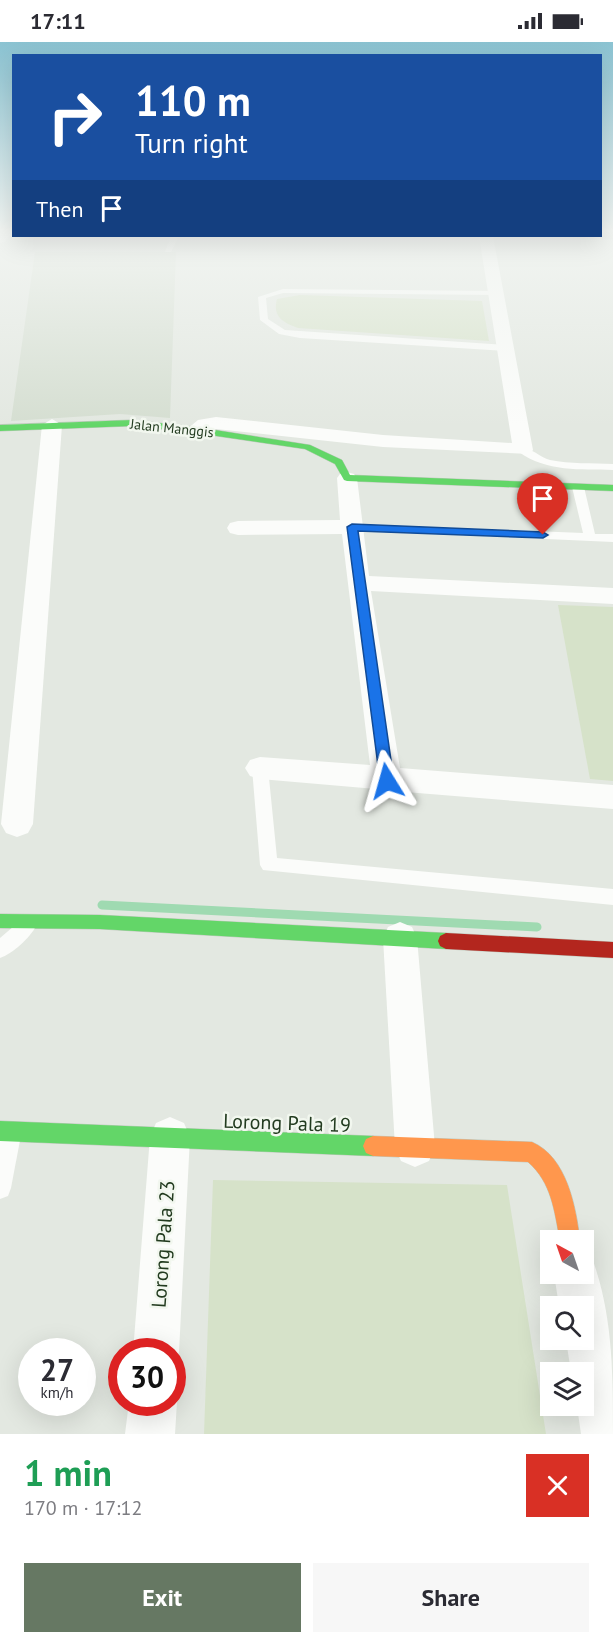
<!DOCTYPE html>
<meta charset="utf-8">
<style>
body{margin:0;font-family:"PT Sans",sans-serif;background:#f7f7f7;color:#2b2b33;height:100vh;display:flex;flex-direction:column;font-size:22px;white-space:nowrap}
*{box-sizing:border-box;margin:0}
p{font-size:20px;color:#7c7c81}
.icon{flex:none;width:33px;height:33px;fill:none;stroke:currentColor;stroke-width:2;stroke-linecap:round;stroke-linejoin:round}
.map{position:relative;height:1392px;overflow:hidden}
.details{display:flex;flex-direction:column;background:#fff;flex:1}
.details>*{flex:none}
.banner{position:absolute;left:12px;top:12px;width:590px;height:183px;border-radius:0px;box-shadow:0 6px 24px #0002;background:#1a4fa0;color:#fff;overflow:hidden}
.needle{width:39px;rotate:320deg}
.buttons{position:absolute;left:540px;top:1188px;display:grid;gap:12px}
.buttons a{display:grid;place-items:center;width:54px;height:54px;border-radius:0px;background:#fff;box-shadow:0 6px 24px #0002;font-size:30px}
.speed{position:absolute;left:18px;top:1296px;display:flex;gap:12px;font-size:30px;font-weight:700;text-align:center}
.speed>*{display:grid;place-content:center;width:78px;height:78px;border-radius:50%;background:#fff;box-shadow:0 6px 24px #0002;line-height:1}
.speed small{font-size:15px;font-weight:400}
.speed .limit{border:9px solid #d22;background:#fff;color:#111}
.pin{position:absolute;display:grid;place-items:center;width:51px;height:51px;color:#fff;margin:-62px -26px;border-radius:50% 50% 50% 0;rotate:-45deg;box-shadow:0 0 6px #0007}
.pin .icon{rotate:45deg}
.me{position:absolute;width:66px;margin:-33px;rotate:352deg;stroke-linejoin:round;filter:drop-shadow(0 0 4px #0008)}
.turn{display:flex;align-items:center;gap:21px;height:126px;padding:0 24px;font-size:27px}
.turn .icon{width:78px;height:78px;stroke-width:2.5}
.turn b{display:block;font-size:42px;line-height:51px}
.then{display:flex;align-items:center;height:57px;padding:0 24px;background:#0003;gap:12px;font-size:22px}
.round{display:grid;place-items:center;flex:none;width:63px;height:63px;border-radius:0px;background:#f7f7f7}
.summary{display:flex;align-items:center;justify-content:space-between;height:102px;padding:0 24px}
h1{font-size:36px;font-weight:800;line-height:45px;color:#1e9e55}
.button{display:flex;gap:12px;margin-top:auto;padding:12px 24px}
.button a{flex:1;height:69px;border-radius:0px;background:#667863;color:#fff;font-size:24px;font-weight:800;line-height:69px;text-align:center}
.button a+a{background:#f7f7f7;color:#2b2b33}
.status{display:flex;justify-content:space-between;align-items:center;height:42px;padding:0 30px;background:#fff;direction:ltr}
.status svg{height:16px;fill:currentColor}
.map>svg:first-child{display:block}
.built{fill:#d5ded1}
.green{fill:#d6e2c9}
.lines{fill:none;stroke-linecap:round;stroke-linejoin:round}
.stream{stroke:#9fdab1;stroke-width:9}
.building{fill:#ccd1ca}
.fast-casing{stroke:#bfc8bd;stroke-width:1}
.slow-casing{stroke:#bfc8bd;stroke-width:1}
.jam-casing{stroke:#bfc8bd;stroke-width:1}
.lane{fill:#fbfcfa;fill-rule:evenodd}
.street{fill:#fbfcfa;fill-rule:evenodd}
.fast{fill:#63d668;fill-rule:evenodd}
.slow{fill:#ff974d;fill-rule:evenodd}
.jam{fill:#b3261e;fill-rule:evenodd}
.route{fill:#1a73e8;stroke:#114b97;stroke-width:1.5}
.labels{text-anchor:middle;stroke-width:5;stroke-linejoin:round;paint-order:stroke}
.far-street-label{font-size:14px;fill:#223b1f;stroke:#f2f7ef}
.near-street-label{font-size:20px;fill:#223b1f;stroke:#f2f7ef}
</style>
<div class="status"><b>17:11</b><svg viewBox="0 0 49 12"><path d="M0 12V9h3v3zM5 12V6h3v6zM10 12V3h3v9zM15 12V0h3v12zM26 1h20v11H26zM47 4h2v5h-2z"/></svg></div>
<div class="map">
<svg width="613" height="1392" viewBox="0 0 613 1392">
<rect width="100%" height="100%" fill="#e3e8e1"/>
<path class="built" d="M35,210H176L170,376L120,372L11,379Z"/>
<g class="green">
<path d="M300,253L482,259L489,299L298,286C284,281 272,275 277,257Z"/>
<path d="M558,563L613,565V739L590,737Z"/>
<path d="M213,1138L507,1143L546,1392H204Z"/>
</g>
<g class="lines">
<path class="stream" d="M102,863L537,885"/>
</g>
<path class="building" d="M600,189H612L613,197L564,196L563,194H600Z"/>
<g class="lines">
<defs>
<g id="fast">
<path d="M132,378L196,385L310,403L342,418L350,433L613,443V449L347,439L344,438L335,422L305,407L196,391L132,384L0,389V383Z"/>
<path d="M0,872L100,873L446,891L452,894L454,899L452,904L446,907L100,887L0,886Z"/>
<path d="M0,1079L373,1094L380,1097L383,1104L380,1111L373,1114L0,1099Z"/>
</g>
<path id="slow" d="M373,1094L532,1100C567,1115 576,1165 580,1198H560C554,1169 552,1141 528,1120L373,1114L366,1111L363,1104L366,1097Z"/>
<path id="jam" d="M446,891L613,900V916L446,907L440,904L438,899L440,894Z"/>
</defs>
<use href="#fast" class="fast-casing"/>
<use href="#slow" class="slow-casing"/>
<use href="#jam" class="jam-casing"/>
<g class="lane">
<path d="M171,194H179L171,210H165Z"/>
<path d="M283,247L500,249V253H497L283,251L266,256L268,277L285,288L506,303L510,306L506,309L300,296L279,292L260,278L258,255Z"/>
<path d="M519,406C530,404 539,415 550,418C570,422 592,421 613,422V428C581,427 546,430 519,410Z"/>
<path d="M578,442L584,445L595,492H613V500L352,488L346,485L352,482L583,491L572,445Z"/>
<path d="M260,720L265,722L268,726L277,816L613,847V863L263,828L260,823L252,726L255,722Z"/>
<path d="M27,876L33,878L36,884C30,896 12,912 0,916V896L21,878Z"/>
<path d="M10,1082L18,1085L21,1093L11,1146L8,1154L0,1157V1091L2,1085Z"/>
</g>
<g class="street">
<path d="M0,189H13L5,200L0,201Z"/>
<path d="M479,194H493L533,408L530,412L383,405L216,387L196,394L186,388L198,378L216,375L383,393L512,401Z"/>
<path d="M52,377L62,383L33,782L28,791L17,795L6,791L1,782L42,383Z"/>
<path d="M347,430L354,432L357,436L369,534L613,546V562L371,549L400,726L613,743V767L393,749L387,751L376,747L260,737L250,734L245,726L250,718L260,715L370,723L342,492L238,493L230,491L227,486L230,481L238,479L340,478L337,436L340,432Z"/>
<path d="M400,880L412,885L417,896L435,1105L429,1119L415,1125L401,1119L395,1105L383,896L388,885Z"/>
<path d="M170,1075L184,1081L190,1095L179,1310L172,1327V1310H133L150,1095L156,1081Z"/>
<path d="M584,1213L592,1216C613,1273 613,1332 613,1392H581L577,1364H584V1330H571L566,1298H584V1264H559L554,1232H584Z"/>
<path d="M172,1349L177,1360L175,1392H125L129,1360H172Z"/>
</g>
<use href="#fast" class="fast"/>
<use href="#slow" class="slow"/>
<use href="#jam" class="jam"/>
</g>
<linearGradient id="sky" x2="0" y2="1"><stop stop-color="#8bc3d2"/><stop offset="0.49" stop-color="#f2f5f2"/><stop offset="1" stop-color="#f2f5f2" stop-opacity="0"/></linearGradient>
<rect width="613" height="384" fill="url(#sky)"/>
<path class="route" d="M352,482L543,490L548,493L543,496L358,489L394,739L387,744L380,739L347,485Z"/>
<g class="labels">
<g class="far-street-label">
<text transform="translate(172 386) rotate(6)" y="5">Jalan Manggis</text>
</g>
<g class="near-street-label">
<text transform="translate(287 1081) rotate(2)" y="7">Lorong Pala 19</text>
<text transform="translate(163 1202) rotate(-86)" y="7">Lorong Pala 23</text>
</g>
</g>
</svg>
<div class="buttons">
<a><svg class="needle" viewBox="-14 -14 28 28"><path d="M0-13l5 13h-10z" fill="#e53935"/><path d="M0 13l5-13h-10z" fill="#7c7c81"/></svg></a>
<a><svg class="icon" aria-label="search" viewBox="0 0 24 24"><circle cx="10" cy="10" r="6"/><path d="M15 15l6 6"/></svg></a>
<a><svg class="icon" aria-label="layers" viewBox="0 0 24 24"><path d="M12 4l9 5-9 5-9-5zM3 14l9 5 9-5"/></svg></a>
</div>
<div class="speed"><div>27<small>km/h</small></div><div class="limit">30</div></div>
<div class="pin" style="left:543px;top:493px;background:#d93025"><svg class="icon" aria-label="arrive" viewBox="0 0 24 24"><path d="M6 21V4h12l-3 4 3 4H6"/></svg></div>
<svg class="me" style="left:387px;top:739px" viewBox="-20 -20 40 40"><path d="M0-17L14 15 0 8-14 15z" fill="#1a73e8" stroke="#fff" stroke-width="4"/></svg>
<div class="banner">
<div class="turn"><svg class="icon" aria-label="right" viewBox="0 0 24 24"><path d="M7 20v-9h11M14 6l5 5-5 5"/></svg><div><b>110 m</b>Turn right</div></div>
<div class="then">Then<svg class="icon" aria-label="arrive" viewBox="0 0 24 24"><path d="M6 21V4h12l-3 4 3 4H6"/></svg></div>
</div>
</div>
<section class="details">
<div class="summary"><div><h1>1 min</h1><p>170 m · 17:12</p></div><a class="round" style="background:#d93025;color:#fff"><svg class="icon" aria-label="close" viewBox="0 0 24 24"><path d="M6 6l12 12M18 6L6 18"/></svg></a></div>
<div class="button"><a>Exit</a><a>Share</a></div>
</section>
